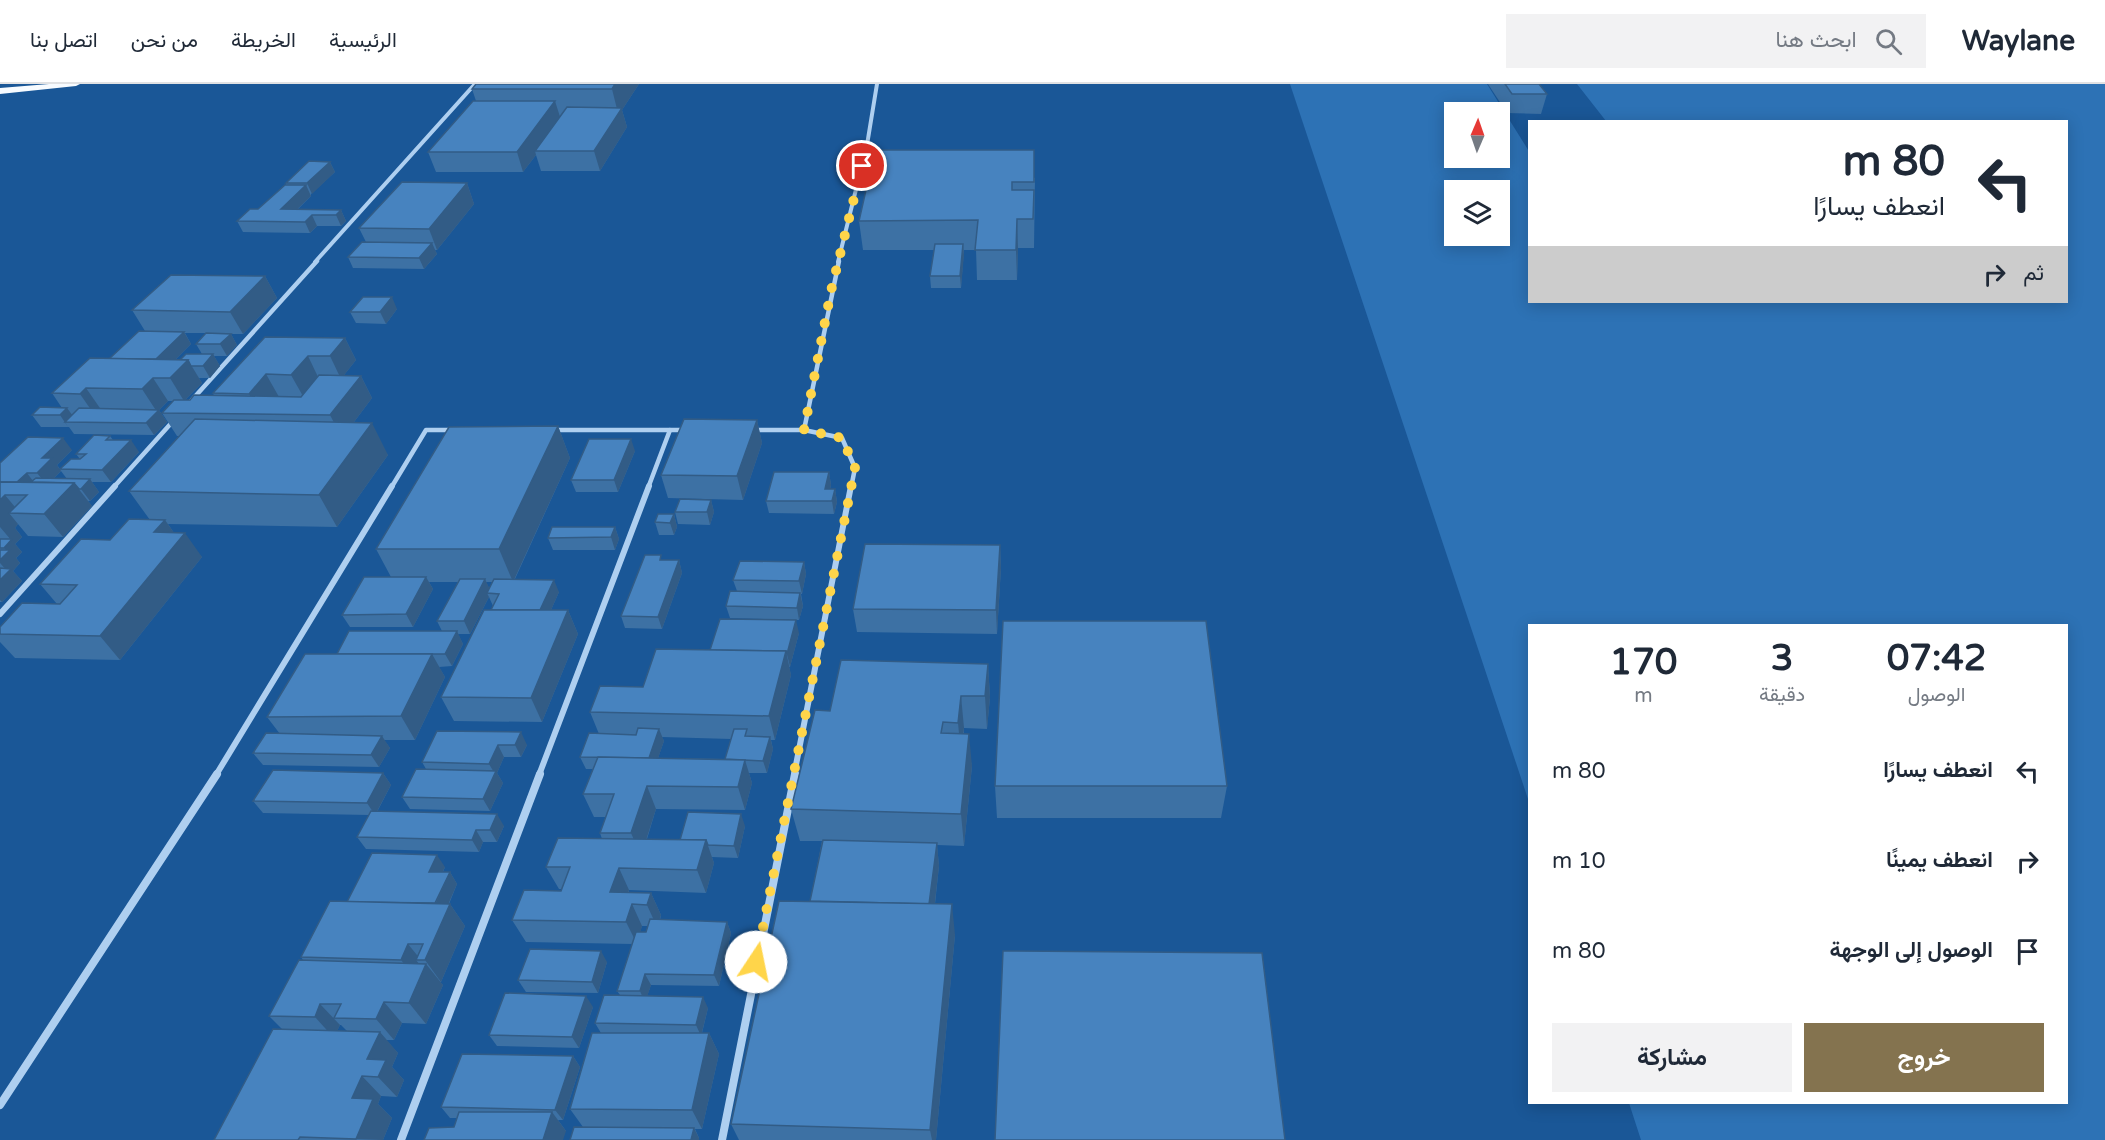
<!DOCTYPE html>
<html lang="ar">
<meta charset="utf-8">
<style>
body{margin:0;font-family:"Varela Round",Vazirmatn,sans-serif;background:#f2f2f3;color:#1f2937;direction:rtl;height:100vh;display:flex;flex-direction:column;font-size:22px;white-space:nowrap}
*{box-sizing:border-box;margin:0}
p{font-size:20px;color:#747a83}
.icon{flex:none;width:33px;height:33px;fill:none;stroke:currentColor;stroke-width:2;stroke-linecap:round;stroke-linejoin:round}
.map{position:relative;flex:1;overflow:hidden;direction:ltr}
.side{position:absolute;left:1528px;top:540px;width:540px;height:480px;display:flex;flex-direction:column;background:#fff;border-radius:0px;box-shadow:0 3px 15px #0003;direction:rtl}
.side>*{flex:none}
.hud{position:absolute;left:1528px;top:36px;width:540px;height:183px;border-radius:0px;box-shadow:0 3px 15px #0003;direction:rtl;background:#fff;color:#1f2937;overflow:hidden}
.needle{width:39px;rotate:2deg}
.tools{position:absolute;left:1444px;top:18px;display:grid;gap:12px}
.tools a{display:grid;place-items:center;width:66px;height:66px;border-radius:0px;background:#fff;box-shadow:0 3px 15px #0003;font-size:30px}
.pin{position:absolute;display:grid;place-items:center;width:51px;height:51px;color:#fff;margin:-26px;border:3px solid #fff;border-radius:50%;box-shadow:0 2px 6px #0007}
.me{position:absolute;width:66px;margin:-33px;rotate:11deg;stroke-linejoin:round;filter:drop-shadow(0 0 4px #0008)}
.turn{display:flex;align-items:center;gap:21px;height:126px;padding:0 24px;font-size:27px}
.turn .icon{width:78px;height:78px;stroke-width:2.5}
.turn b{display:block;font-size:42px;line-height:51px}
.then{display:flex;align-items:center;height:57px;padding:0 24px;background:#0003;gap:12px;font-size:22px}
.eta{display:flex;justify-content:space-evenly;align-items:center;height:102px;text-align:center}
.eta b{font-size:36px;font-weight:700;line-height:42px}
.cta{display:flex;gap:12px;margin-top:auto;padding:12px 24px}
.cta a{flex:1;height:69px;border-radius:0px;background:#84734f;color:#fff;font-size:24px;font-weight:700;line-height:69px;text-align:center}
.cta a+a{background:#f2f2f3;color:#1f2937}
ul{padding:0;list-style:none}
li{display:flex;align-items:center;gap:18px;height:90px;padding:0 24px}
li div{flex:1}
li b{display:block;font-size:22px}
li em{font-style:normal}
header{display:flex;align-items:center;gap:36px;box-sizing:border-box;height:84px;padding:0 30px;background:#fff;border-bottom:2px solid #e0e1e3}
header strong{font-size:28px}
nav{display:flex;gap:33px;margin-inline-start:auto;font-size:21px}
.search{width:420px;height:54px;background:#f2f2f3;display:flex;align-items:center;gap:15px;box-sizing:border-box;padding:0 21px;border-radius:0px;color:#747a83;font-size:22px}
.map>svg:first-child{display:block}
.green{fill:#2d72b5;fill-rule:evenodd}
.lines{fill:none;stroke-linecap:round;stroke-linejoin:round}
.street-far3{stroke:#aecff0;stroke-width:4}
.street-far2{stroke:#aecff0;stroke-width:4.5}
.street-far1{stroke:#aecff0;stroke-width:6}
.street{stroke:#aecff0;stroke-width:8}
.primary{fill:#f7fbff;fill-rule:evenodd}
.wall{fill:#3d71a4;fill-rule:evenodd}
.shaded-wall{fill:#325c86}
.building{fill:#4783bf;stroke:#325c86;stroke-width:1.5}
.route{stroke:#ffd54a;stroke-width:10;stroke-dasharray:0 18}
</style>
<header>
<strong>Waylane</strong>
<div class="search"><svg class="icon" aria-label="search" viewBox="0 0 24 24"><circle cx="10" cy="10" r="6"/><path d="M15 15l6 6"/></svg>ابحث هنا</div>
<nav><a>الرئيسية</a><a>الخريطة</a><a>من نحن</a><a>اتصل بنا</a></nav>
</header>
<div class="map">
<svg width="2105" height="1056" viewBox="0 0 2105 1056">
<rect width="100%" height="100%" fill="#1a5797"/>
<path class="green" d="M1290,0H1487L1530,69V218H2067V38L1606,37L1577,0H2105V1056H1641L1629,1019L2067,1018V542H1530V721ZM1455,28H1500V74H1455ZM1455,106H1500V152H1455Z"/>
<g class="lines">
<g class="street-far3">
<path d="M315,178L475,0"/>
<path d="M838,178L867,61L877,0"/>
</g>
<g class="street-far2">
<path d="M191,317L317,177"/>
<path d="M554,346H687"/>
<path d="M752,346H804L842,354L855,384L851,404"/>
<path d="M804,346L839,177"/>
<path d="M113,404L174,336"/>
<path d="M391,404L426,346H453"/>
<path d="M648,404L670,346"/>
</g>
<g class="street-far1">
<path d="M0,530L115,402"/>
<path d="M216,691L392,402"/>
<path d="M539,691L649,402"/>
<path d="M794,691L851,402"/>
</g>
<g class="street">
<path d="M0,1021L217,690"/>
<path d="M401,1056L540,690"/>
<path d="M722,1056L795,690"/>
</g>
<path class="primary" d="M49,0H80L76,2L0,10V4Z"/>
</g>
<g class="wall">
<path d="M639,0L622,26L627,43L600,87H541L536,71L523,88H436L428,68L476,17L472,5Z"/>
<path d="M1488,0H1539L1547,10L1541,30L1507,29Z"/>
<path d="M875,66L1035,94L1034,164H1018L1017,196H977L976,166H964L961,204H931L930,192L934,166H863L859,137Z"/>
<path d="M330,78L335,88L311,110V112L298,125L341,126L346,137L341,142H317L310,149L243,148L237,137L258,125L286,101V99Z"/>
<path d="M467,99L474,120L437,166H435L437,170L424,185L353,184L348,173L366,158L359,144Z"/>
<path d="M265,192L277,214L243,250H231L237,261L227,272H214L220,282L210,294H199L202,299L185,316H190L214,312L213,309L345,254L356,276L344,291L361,292L372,314L354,338L388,371L337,443L168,440L174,449L202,473L120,576L15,574L0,558V543L57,520L40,500L110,456L150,436L129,407L180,352H177L162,329L173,317H168L159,326L167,338L154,351L74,350L69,343H41L32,331L62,324L52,309L109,275L145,247L132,226ZM185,249H206L196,260L202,270L180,276H175L191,260Z"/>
<path d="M397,225L386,240L356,239L350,228Z"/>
<path d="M757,336L762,359L743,416L668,414L661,391Z"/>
<path d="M558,342L570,374L515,495L559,508L551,526H568L578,550L542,638L454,637L441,613L493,522L489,513L470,550H458L463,560L452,582L439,583L445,593L415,656H384L390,664L379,683L263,681L253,669L280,650L267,633L337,570L442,547L437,537L458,498H429L433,505L413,543H350L342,531L391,493L376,465ZM486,498H493L489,504Z"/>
<path d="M110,352L113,356L139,368L111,398H92L99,408L90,417H88L92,422L63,453L28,452L18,440L15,444L22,453L15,460L22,468L16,474L20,479L13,487L22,497L2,518H0V379L72,366L57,381L60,385L80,375L76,370ZM61,387L67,395L54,394Z"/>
<path d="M635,367L618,408H576L571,396Z"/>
<path d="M829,388L831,401L830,405H835L837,418L834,430L769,429L766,417Z"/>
<path d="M711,416L714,428L710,441L678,440L675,428Z"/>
<path d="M674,430L677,443L674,451H659L655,438Z"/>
<path d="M615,443L619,455L615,466H553L548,454Z"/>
<path d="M1000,461L1001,484L997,550L857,548L853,525Z"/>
<path d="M663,476H679L682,489L662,545L625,544L621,532Z"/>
<path d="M804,478L806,490L802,510H801L803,522L799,536L730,534L726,522L737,507L733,496Z"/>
<path d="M799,549L790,583H789L791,591L775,656H771L773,665L767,689H749L752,699L745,726L656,725L647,755L680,756L745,742L738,774L712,773L714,779L706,809L629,806V808L651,809L661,831L660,836L727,838L731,849L719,902L651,901L647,912L708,924L702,949H709L719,970L702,1045H695L699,1054V1056H570L583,1043L570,1025L601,949L595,939L620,911L617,907L632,860L526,858L512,836L561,807L562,805H559L546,783L602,755L600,749L606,733H594L583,710L593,685H586L580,673L599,650L590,628L643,603L710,566ZM662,653L731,655L725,675L658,674L664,657ZM642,842H648L646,848H640Z"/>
<path d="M988,580L990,613L987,645L964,644V650L972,682L964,762L937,761L939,782L935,820L955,851L936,1056H739L731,1040L810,818L822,757H800L791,725L830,627Z"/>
<path d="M437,647L527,661L521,673H504L497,689L503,699L490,727L410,725L402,713L426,685L422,678Z"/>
<path d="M383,689L391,701L377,728L504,742L497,758H483L479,768L366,765L357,753L369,731L263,729L253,717Z"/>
<path d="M995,702H1227L1221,734H997Z"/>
<path d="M445,783L443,788H450L457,800L449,820H450L465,842L441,898H440L443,901L426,940L402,939L394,956H386L398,969L392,983L404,996L397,1013L381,1012L378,1020L392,1034L383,1056H214L282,945L269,932L303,876L301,873L347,818ZM340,941H341L347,947H337Z"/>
<path d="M607,878L598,909L526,908L518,896Z"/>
<path d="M593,923L579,964L497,962L489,951Z"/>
<path d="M573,972L580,983L563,1036H558L566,1047L454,1043L457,1034H450L441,1023Z"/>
</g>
<g class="shaded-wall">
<path d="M615,0H639L622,26L627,43L600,87L594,67L618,29L612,5Z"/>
<path d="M555,17L561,36L535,67L536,71L523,88L517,68Z"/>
<path d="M330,78L335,88L312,110L307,99Z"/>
<path d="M467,99L474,120L437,166L429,145Z"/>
<path d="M306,101L311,112L286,136L281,125Z"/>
<path d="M341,126L346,137L341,142L336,131Z"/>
<path d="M312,131L317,142L310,149L305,138Z"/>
<path d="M1017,135L1018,164L1017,196L1016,166Z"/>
<path d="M432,159L437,170L424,185L419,174Z"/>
<path d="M963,160L964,171L961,204L960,192Z"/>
<path d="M265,192L277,214L243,250L230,228Z"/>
<path d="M392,213L397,225L386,240L380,228Z"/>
<path d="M184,248L191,260L162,289L154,277Z"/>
<path d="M231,250L237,261L227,272L220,260Z"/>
<path d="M345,254L356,276L341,295L330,272Z"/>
<path d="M213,270L220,282L210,294L203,282Z"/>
<path d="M308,272L319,295L304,314L291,291Z"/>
<path d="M188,276L202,299L184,317L170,294Z"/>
<path d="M266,290L279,313L260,330L249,310Z"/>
<path d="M361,292L372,314L342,354L330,331Z"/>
<path d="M153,294L168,317L159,326L167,338L154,351L146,339L157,328L142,305Z"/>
<path d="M86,304L102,327L96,333L80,310Z"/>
<path d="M67,324L76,336L65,338L68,343L60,331Z"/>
<path d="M757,336L762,359L743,416L737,392Z"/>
<path d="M372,339L388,371L337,443L319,411Z"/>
<path d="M558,342L570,374L513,498L499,465Z"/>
<path d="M63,354L72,366L57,381L61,387L47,401L37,389L42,374Z"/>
<path d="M631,355L635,367L618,408L614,396Z"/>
<path d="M131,356L139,368L111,398L102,386Z"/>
<path d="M829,388L831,401L827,418L825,405Z"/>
<path d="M27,389L36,401L11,404Z"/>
<path d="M90,395L99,408L90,417L81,405Z"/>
<path d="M74,399L92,422L63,453L44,430Z"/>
<path d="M835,405L837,418L834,430L832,417Z"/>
<path d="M5,411L20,429H9L18,440L15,444L22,453L15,460L22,468L16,474L20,479L13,487L22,497L2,518L0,516V496L8,488L0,479V476L8,468L4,464L11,456L0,443V416Z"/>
<path d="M711,416L714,428L710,441L707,428Z"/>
<path d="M674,430L677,443L674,451L670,439Z"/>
<path d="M165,436L179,456L185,449L202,473L120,576L100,552L154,448Z"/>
<path d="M615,443L619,455L615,466L611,453Z"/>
<path d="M1000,461L1001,484L997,550L996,526Z"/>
<path d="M679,476L682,489L662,545L658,533Z"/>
<path d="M804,478L806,490L802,510L799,497Z"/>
<path d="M426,493L433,505L413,543L406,530Z"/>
<path d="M485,495L491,508L487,509L489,513L470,550L464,537Z"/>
<path d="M554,496L559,508L544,542L539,529Z"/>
<path d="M800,509L803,522L799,536L797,524Z"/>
<path d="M568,526L578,550L542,638L531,614Z"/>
<path d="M796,536L799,549L790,583L787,570Z"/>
<path d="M457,547L463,560L452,582L445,570Z"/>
<path d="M786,567L791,591L775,656L769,632Z"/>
<path d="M432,570L445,593L415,656L401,632Z"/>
<path d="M988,580L990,613L987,645L985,612Z"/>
<path d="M961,612L964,644L961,671L958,639Z"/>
<path d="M659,645L664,657L654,686L649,674Z"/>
<path d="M521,648L527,661L521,673L515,661Z"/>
<path d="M969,650L972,682L964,762L961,730Z"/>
<path d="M382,652L390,664L379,683L371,671Z"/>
<path d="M770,653L773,665L767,689L763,677Z"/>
<path d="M498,661L504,673L497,689L503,699L490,727L483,715L495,690L489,680Z"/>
<path d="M745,676L752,699L745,726L738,703Z"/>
<path d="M383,689L391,701L375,731L367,719Z"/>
<path d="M647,702L656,725L641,772L631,749Z"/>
<path d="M497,730L504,742L497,758L490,746Z"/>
<path d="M741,730L745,742L738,774L734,762Z"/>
<path d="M476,746L483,758L479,768L472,756Z"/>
<path d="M706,756L714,779L706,809L697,786Z"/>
<path d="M937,759L939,782L932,844L929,822Z"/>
<path d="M437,771L445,783L437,800L429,788Z"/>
<path d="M619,784L629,806L621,830L610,808Z"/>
<path d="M450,788L457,800L441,837L433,825Z"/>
<path d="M651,809L661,831L657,843L647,821Z"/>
<path d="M450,820L465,842L441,898L425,876Z"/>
<path d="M632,820L642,842L637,860L626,838Z"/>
<path d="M952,820L955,851L936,1056H932L930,1046Z"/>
<path d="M727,838L731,849L719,902L714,891Z"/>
<path d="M408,860L421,876H416L423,885L418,897L401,876Z"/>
<path d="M601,867L607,878L598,909L592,898Z"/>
<path d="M426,880L443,901L426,940L409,919Z"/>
<path d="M645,890L651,901L645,919L640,907Z"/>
<path d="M586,912L593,923L579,964L572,953Z"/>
<path d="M703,913L708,924L701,952L696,941Z"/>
<path d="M384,918L402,939L394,956L376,935Z"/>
<path d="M320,920L340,941L334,954L315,933Z"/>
<path d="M380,948L398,969L392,983L404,996L397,1013L378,993L367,975Z"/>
<path d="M709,949L719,970L702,1045L692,1026Z"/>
<path d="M573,972L580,983L563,1036L555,1026Z"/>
<path d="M362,992L381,1012L378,1020L392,1034L383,1056L356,1055L352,1014Z"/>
<path d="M552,1028L566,1047L563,1056H543Z"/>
<path d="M694,1044L699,1054V1056H691Z"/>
</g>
<g class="building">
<path d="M476,0H615L612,5H472Z"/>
<path d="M1505,0H1539L1547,10H1512Z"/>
<path d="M473,17H555L517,68H428Z"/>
<path d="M567,23L622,24L594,67H535Z"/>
<path d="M875,66H1034V98H1012V106H1034L1033,135H1017L1016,166H975L978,136L859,137Z"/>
<path d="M309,77L330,78L307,99H286Z"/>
<path d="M402,98L467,99L429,145L359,144Z"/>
<path d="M285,101H306L281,125L341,126L336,131H312L305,138L237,137L250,125H258Z"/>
<path d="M362,158L432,159L419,174L348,173Z"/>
<path d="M935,160H963L960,192H930Z"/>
<path d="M171,191L265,192L230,228L132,226Z"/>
<path d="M363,213H392L380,228H350Z"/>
<path d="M139,247L184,248L156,275H109Z"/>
<path d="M206,249L231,250L220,260H196Z"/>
<path d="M265,253L345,254L330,272H308L291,291L266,290L249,310L213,309Z"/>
<path d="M186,270H213L203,282H191L188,276H180Z"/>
<path d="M90,274L188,276L170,294H153L142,305L86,304L80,310L52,309Z"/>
<path d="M319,291L361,292L330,331L162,329L174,316H190L194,311L301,313Z"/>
<path d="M40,323L67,324L60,331H32Z"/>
<path d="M79,324L159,326L146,339L65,338Z"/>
<path d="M195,335L372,339L319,411L129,407Z"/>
<path d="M684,335L757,336L737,392L661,391Z"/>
<path d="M558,342L499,465H376L449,343Z"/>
<path d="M94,351L110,352L106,356H131L102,386L60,385L71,375H80L86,370H76Z"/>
<path d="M28,353L63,354L42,374H52L37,389H27L17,398H0V379Z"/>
<path d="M589,355H631L614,396H571Z"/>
<path d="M774,388H829L825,405H835L832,417H766Z"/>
<path d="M36,394L90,395L81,405H79L74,399L31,398Z"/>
<path d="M0,398L74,399L44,430L9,429L27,411H5L0,416Z"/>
<path d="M680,415L711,416L707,428H675Z"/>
<path d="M658,430H674L670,439L655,438Z"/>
<path d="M129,435L165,436L154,448L185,449L100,552L0,550V543L22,519L60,520L77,501L40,500L81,455L110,456Z"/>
<path d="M552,443H615L611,453L548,454Z"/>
<path d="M0,455H12L4,464H0Z"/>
<path d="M865,460L1000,461L996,526L853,525Z"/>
<path d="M0,466H10L0,476Z"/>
<path d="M645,471H661L660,476H679L658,533L621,532Z"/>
<path d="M740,477L804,478L799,497L733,496Z"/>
<path d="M0,484L11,485L0,496Z"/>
<path d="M364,493H426L406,530L342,531Z"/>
<path d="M460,495H485L464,537H437Z"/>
<path d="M494,495L554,496L540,526H491L499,510L487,509Z"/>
<path d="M730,507L800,509L797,524L726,522Z"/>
<path d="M484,526H568L531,614L441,613Z"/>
<path d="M720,535L796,536L787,570L786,567L710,566Z"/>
<path d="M1003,537H1206L1227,702H995Z"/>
<path d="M349,547H457L445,570H337Z"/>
<path d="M656,565L786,567L769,632L590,628L600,602L643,603Z"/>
<path d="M305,570H432L401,632L267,633Z"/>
<path d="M841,576L988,580L985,612H961L958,639L943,638L941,649L969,650L961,730L791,725L815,626L830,627Z"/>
<path d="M638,644L659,645L649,674L580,673L589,649L636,651Z"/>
<path d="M734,645H747L745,652L770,653L763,677L725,675Z"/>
<path d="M437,647L521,648L515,661H498L489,680L422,678Z"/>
<path d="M266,649L382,652L371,671L253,669Z"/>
<path d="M598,673L745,676L738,703L647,702L631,749H600L614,710H583Z"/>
<path d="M416,685L496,687L483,715L402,713Z"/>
<path d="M273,686L383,689L367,719L253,717Z"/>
<path d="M371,727L497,730L490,746H476L472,756L357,753Z"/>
<path d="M688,728L741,730L734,762L708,761L706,756H680Z"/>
<path d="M558,754L706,756L697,786L619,784L610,808L651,809L647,821L632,820L626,838L512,836L524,806L561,807L570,783H546Z"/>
<path d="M823,756L937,759L929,820L810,817Z"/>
<path d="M372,769L437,771L429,788H450L435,819L347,818Z"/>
<path d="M330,817L450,820L425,876H416L423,860H408L401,876L301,873Z"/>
<path d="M779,817L952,820L930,1046L731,1040Z"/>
<path d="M650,835L727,838L714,891L645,890L640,907H617L636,848H646Z"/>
<path d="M530,865L601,867L592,898L518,896Z"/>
<path d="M1003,867L1262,869L1285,1056H995Z"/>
<path d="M299,876L426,880L409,919L384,918L376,935L334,934L341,920H320L315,933L269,932Z"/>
<path d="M505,909L586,912L572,953L489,951Z"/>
<path d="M604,911L703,913L696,941L595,939Z"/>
<path d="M273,945L380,948L367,975L386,976L378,993L362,992L352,1014L373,1015L356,1055L300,1053L298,1056H214Z"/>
<path d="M592,949H709L692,1026L570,1025Z"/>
<path d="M462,970L573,972L555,1026L441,1023Z"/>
<path d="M459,1028H552L543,1056H424L429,1044L454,1043Z"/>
<path d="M574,1043L694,1044L691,1056H570Z"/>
</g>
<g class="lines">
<path class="route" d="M756,878L855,384L842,354L804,346L831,207L862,82"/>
</g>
</svg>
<div class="tools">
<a><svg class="needle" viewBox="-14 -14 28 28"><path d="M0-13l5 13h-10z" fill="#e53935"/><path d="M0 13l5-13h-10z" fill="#747a83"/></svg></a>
<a><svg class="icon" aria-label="layers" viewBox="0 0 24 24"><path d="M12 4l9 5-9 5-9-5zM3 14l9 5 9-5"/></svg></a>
</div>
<div class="pin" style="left:862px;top:82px;background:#d93025"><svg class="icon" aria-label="arrive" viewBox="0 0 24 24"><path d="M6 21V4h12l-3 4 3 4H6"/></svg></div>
<svg class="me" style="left:756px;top:878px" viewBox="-20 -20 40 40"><circle r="19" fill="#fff"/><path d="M0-13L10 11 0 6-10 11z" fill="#ffd54a"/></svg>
<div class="hud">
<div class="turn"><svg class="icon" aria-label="left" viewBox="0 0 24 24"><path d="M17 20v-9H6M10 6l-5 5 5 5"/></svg><div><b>80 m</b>انعطف يسارًا</div></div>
<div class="then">ثم<svg class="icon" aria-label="right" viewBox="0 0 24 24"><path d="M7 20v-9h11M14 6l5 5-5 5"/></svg></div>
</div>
<section class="side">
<div class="eta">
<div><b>07:42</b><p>الوصول</p></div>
<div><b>3</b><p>دقيقة</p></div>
<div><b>170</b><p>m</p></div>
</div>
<ul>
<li><svg class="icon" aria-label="left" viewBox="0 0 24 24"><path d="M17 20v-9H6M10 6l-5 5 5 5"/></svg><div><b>انعطف يسارًا</b></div><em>80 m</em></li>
<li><svg class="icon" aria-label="right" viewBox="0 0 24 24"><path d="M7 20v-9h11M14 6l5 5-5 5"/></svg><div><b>انعطف يمينًا</b></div><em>10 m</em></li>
<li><svg class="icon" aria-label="arrive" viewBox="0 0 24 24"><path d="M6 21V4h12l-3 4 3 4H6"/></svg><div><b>الوصول إلى الوجهة</b></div><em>80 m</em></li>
</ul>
<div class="cta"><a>خروج</a><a>مشاركة</a></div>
</section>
</div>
